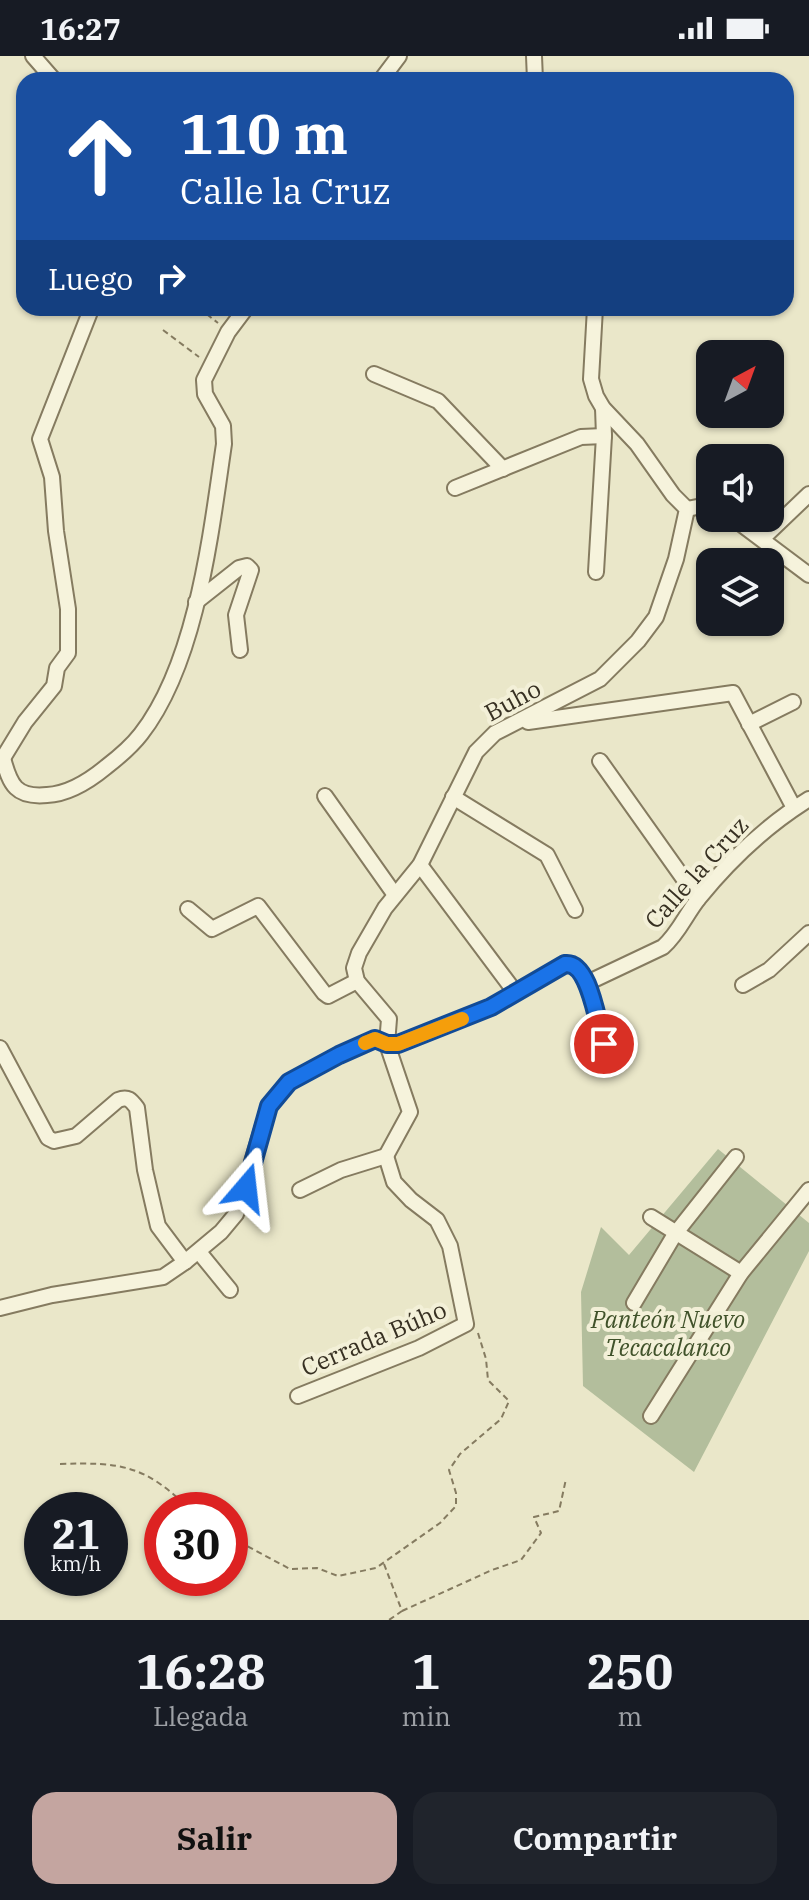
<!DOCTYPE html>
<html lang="es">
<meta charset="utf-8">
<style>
body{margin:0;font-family:"IBM Plex Serif",serif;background:#20242c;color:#f1f3f6;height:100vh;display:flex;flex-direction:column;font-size:30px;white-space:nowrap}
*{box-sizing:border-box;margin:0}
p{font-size:26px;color:#9ea1a6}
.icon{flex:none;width:44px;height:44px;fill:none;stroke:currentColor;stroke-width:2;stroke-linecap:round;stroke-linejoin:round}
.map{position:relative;height:1564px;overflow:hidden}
.drawer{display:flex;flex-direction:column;background:#171b24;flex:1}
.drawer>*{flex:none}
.banner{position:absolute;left:16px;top:16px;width:778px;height:244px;border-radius:24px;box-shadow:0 2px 6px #0004;background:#1a4fa0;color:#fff;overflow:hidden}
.needle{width:52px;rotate:41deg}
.buttons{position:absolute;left:696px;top:284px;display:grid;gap:16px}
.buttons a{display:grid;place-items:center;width:88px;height:88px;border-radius:16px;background:#171b24;box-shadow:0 2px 6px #0004;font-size:40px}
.speed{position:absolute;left:24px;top:1436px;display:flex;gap:16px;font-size:40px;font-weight:700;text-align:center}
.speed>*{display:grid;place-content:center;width:104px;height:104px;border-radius:50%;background:#171b24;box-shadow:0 2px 6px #0004;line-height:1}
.speed small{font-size:20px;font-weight:400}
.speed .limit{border:12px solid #d22;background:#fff;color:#111}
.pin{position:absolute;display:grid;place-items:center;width:68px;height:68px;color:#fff;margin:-34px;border:4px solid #fff;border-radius:50%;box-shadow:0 2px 8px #0007}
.me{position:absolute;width:88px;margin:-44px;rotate:17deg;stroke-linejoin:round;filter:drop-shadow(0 0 6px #0008)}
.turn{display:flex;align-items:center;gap:28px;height:168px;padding:0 32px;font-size:36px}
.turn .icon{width:104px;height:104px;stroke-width:2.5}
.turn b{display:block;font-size:56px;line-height:68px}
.then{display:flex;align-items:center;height:76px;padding:0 32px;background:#0003;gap:16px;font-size:30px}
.eta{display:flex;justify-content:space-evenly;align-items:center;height:136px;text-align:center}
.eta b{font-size:48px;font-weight:700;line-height:56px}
.cta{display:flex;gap:16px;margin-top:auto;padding:16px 32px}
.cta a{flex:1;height:92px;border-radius:24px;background:#c4a5a0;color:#111;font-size:32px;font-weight:700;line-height:92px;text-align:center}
.cta a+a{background:#20242c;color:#f1f3f6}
.status{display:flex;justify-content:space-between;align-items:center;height:56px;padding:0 40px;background:#171b24;direction:ltr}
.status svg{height:22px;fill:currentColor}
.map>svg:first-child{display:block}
.cemetery{fill:#b3be9c}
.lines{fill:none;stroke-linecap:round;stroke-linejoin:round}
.minor-casing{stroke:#857b60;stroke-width:18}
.path{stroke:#857b60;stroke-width:2;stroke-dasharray:6 4;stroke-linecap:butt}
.minor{stroke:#f6f3dc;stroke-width:14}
.route-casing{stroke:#114b97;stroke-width:20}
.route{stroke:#1a73e8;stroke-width:14}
.slow{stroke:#f59e0b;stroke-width:14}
.labels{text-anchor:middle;stroke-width:8;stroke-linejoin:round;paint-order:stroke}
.street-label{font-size:24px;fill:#373022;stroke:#f3f0d8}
.park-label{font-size:24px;font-style:italic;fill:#40522a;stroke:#f3f0d8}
</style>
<div class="status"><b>16:27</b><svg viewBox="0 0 49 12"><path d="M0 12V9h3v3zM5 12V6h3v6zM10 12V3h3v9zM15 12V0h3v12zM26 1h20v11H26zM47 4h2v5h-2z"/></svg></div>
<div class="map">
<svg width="809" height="1564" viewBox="0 0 809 1564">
<rect width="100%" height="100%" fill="#eae7c9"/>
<path class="cemetery" d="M718,1093L809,1167V1195L694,1416L583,1330L581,1236L601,1171L629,1199Z"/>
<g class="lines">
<defs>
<g id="minor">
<path d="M33,0L54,24"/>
<path d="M534,0L535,24"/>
<path d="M381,24L399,0"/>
<path d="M374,318L438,345L503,413"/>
<path d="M455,432L581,381L604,380"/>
<path d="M687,453L697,451L710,452"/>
<path d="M733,462L809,519"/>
<path d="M763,482L809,438"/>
<path d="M596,516L604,380L603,352"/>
<path d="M196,546L239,512L247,510L251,514L236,559L240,594"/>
<path d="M528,666L733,637L794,752"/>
<path d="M749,668L793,646"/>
<path d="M0,702H3C10,729 16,742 47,739C69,738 89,725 106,711C119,701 131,691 141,678C197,606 211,476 224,388L223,370L205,338L204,324L228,276L246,252"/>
<path d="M3,702L25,666L54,630L57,612L68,597V553L56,475L52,421L40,383L90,256L88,252"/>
<path d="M600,705L698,843"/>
<path d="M325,740L395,839"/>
<path d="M453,741L547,799L575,854"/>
<path d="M420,809L515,936"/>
<path d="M188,853L212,873L258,850L324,937L328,940L357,925"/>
<path d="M587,927L663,891C679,877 686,858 699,842C730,804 767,769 809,743"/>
<path d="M743,929L769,914L809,877"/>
<path d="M0,992L48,1082L54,1085L76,1080L118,1044C128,1040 131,1044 137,1052L145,1114L158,1170L185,1206"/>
<path d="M386,1100L410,1056L387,988L389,963L357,925L354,912L359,897L385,852L420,809L476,696L495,677L600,623L638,585L656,561L676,503L687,453L673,439L637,388L603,352L596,340L591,323L595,252"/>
<path d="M300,1134L341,1114L386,1100"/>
<path d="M651,1161L741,1217"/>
<path d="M199,1196L230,1234"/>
<path d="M634,1247L675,1178L736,1101"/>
<path d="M0,1252L52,1239L163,1221L185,1206L221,1176L236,1158L269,1050L289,1026L339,999L375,983L387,988H398L491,951L565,908C589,905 597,968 604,988"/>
<path d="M298,1340L419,1292L466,1268L450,1190L437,1164L411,1144L394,1126L386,1100"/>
<path d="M651,1360L741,1217L809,1134"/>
</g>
</defs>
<use href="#minor" class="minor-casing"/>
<g class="path">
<path d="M199,252L218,267"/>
<path d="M567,252L582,254"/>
<path d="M163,274L199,301"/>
<path d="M60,1408C120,1406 146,1409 190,1454"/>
<path d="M230,1481L290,1513L317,1512L338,1520L376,1512L440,1467L456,1450V1437L449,1414L460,1398L501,1363L509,1345L488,1324L486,1303L478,1277"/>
<path d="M384,1508L402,1555L389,1564"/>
<path d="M402,1555L492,1514L521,1504L541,1477L534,1461L559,1455L566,1423"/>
</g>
<use href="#minor" class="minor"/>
</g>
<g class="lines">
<defs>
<path id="route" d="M246,1132L269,1050L289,1026L339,999L375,983L387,988H398L491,951L565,908C590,905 597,968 604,988"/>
</defs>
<use href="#route" class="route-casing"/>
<use href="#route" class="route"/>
<path class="slow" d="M365,987L375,983L387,988H398L462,963"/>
</g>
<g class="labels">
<g class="street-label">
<text transform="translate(513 645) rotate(-28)" y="8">Buho</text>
<text transform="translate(697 817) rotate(-48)" y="8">Calle la Cruz</text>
<text transform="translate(374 1283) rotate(-23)" y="8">Cerrada Búho</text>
</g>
<g class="park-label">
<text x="668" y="1272">Panteón Nuevo<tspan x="668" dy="28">Tecacalanco</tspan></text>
</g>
</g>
</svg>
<div class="buttons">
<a><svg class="needle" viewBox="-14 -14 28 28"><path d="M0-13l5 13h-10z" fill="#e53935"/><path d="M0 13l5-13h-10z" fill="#9ea1a6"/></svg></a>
<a><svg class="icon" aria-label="sound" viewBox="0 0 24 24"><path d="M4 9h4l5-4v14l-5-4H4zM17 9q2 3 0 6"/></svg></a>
<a><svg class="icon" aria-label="layers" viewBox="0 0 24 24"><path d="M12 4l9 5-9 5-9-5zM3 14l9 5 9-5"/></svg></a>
</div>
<div class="speed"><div>21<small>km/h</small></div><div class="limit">30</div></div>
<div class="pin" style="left:604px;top:988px;background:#d93025"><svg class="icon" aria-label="arrive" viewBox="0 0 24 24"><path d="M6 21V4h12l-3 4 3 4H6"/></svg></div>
<svg class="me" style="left:246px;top:1132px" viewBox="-20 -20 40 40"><path d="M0-17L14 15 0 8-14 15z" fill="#1a73e8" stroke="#fff" stroke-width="4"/></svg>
<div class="banner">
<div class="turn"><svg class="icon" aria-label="ahead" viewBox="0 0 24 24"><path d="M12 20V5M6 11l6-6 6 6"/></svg><div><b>110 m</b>Calle la Cruz</div></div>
<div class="then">Luego<svg class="icon" aria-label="right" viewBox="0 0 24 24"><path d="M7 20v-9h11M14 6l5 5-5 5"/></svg></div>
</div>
</div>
<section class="drawer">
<div class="eta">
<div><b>16:28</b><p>Llegada</p></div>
<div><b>1</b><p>min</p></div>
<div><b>250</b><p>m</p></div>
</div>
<div class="cta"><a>Salir</a><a>Compartir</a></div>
</section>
